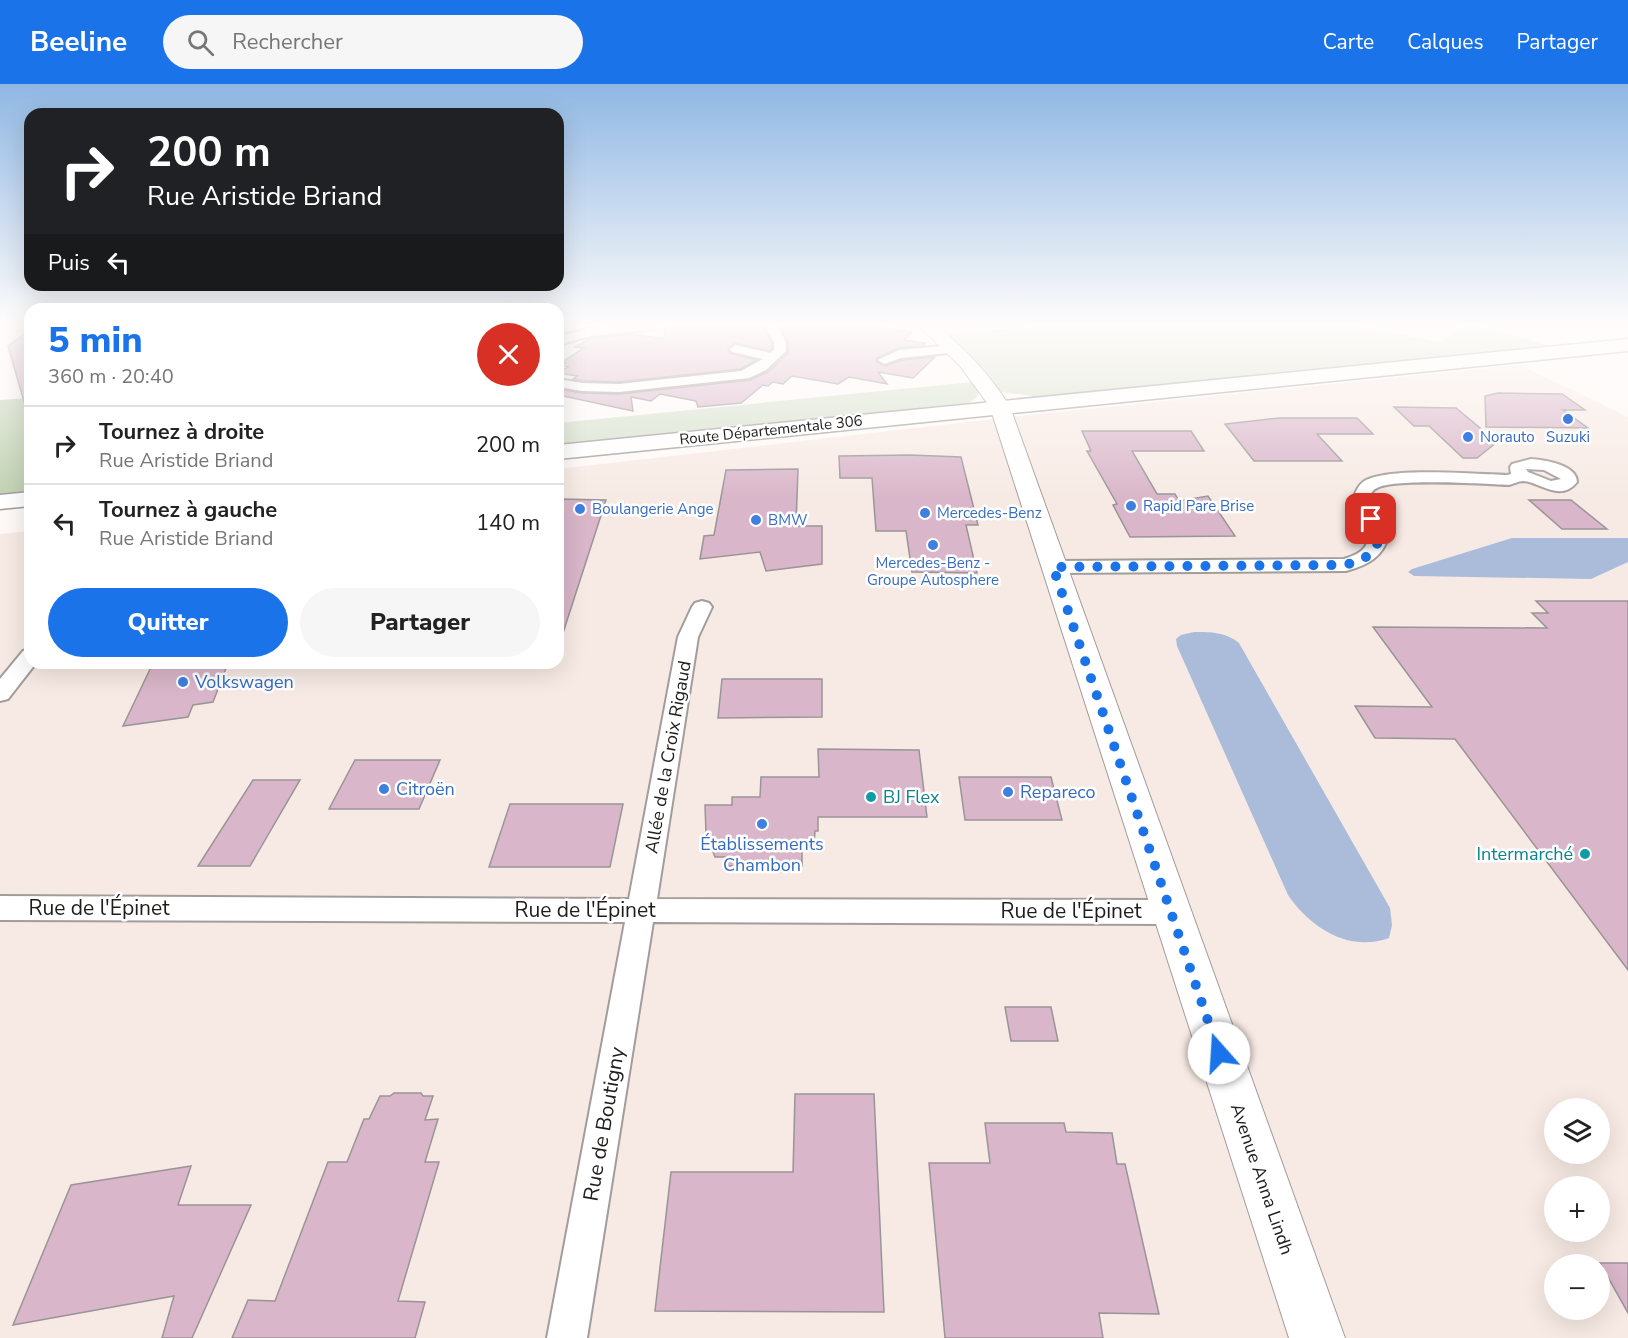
<!DOCTYPE html>
<html lang="fr">
<meta charset="utf-8">
<style>
body{margin:0;font-family:"Nunito Sans",sans-serif;background:#f6f6f6;color:#222;height:100vh;display:flex;flex-direction:column;font-size:22px;white-space:nowrap}
*{box-sizing:border-box;margin:0}
p{font-size:20px;color:#767676}
.icon{flex:none;width:33px;height:33px;fill:none;stroke:currentColor;stroke-width:2;stroke-linecap:round;stroke-linejoin:round}
.map{position:relative;flex:1;overflow:hidden}
.drawer{position:absolute;left:24px;top:219px;width:540px;height:366px;display:flex;flex-direction:column;background:#fff;border-radius:18px;box-shadow:0 6px 24px #0002}
.drawer>*{flex:none}
.hud{position:absolute;left:24px;top:24px;width:540px;height:183px;border-radius:18px;box-shadow:0 6px 24px #0002;background:#202124;color:#fff;overflow:hidden}
.controls{position:absolute;left:1544px;top:1014px;display:grid;gap:12px}
.controls a{display:grid;place-items:center;width:66px;height:66px;border-radius:50%;background:#fff;box-shadow:0 6px 24px #0002;font-size:30px}
.pin{position:absolute;display:grid;place-items:center;width:51px;height:51px;color:#fff;margin:-26px;border-radius:12px;box-shadow:0 3px 9px #0006}
.me{position:absolute;width:66px;margin:-33px;rotate:341deg;stroke-linejoin:round;filter:drop-shadow(0 0 4px #0008)}
.turn{display:flex;align-items:center;gap:21px;height:126px;padding:0 24px;font-size:27px}
.turn .icon{width:78px;height:78px;stroke-width:2.5}
.turn b{display:block;font-size:42px;line-height:51px}
.then{display:flex;align-items:center;height:57px;padding:0 24px;background:#0003;gap:12px;font-size:22px}
.round{display:grid;place-items:center;flex:none;width:63px;height:63px;border-radius:32px;background:#f6f6f6}
.head{display:flex;align-items:center;justify-content:space-between;height:102px;padding:0 24px}
h1{font-size:36px;font-weight:800;line-height:45px;color:#1a73e8}
.primary-button{display:flex;gap:12px;margin-top:auto;padding:12px 24px}
.primary-button a{flex:1;height:69px;border-radius:36px;background:#1a73e8;color:#fff;font-size:24px;font-weight:800;line-height:69px;text-align:center}
.primary-button a+a{background:#f6f6f6;color:#222}
ul{padding:0;list-style:none}
li{display:flex;align-items:center;gap:18px;height:78px;padding:0 24px;border-top:2px solid #e0e0e0}
li div{flex:1}
li b{display:block;font-size:22px}
li em{font-style:normal}
header{display:flex;align-items:center;gap:36px;box-sizing:border-box;height:84px;padding:0 30px;background:#1a73e8;color:#fff}
header strong{font-size:28px}
nav{display:flex;gap:33px;margin-inline-start:auto;font-size:21px}
.search{width:420px;height:54px;background:#f6f6f6;display:flex;align-items:center;gap:15px;box-sizing:border-box;padding:0 21px;border-radius:33px;color:#767676;font-size:22px}
.map>svg:first-child{display:block}
.built{fill:#f7eae4;fill-rule:evenodd}
.green{fill:#d6e1cd}
.forest{fill:#c0d1b1}
.water{fill:#abbcdb}
.building{fill:#d9b6c9;stroke:#999597;stroke-width:1.5}
.lines{fill:none;stroke-linecap:round;stroke-linejoin:round}
.street-casing{stroke:#a19d9a;stroke-width:4}
.secondary-casing{stroke:#a19d9a;stroke-width:2}
.primary-casing{stroke:#a19d9a;stroke-width:3}
.street{fill:#fff;fill-rule:evenodd}
.secondary{fill:#fff;fill-rule:evenodd}
.primary{fill:#fff;fill-rule:evenodd}
.route{stroke:#1a73e8;stroke-width:10;stroke-dasharray:0 18}
.shop-dot{fill:#3f7fe0;stroke:#fff;stroke-width:2}
.culture-dot{fill:#0f9aa8;stroke:#fff;stroke-width:2}
.labels{text-anchor:middle;stroke-width:5;stroke-linejoin:round;paint-order:stroke}
.far-street-label{font-size:15px;fill:#1f1d1c;stroke:#fff}
.far-shop-label{font-size:15px;fill:#366cbe;stroke:#fff;text-anchor:start}
.shop-label{font-size:18px;fill:#366cbe;stroke:#fff;text-anchor:start}
.street-label{font-size:18px;fill:#1f1d1c;stroke:#fff}
.culture-label{font-size:18px;fill:#0d838f;stroke:#fff;text-anchor:start}
.near-street-label{font-size:21px;fill:#1f1d1c;stroke:#fff}
</style>
<header>
<strong>Beeline</strong>
<div class="search"><svg class="icon" aria-label="search" viewBox="0 0 24 24"><circle cx="10" cy="10" r="6"/><path d="M15 15l6 6"/></svg>Rechercher</div>
<nav><a>Carte</a><a>Calques</a><a>Partager</a></nav>
</header>
<div class="map">
<svg width="1628" height="1254" viewBox="0 0 1628 1254">
<rect width="100%" height="100%" fill="#fef9f7"/>
<path class="built" d="M1520,281L1628,333V1254H0V450L30,447V579H558V385L1038,330ZM1554,1024H1599V1070H1554ZM1554,1102H1599V1148H1554ZM1554,1180H1599V1226H1554Z"/>
<g class="green">
<path d="M1071,240H1346L1440,258L1465,240H1472L1561,265L1047,314L1002,308L941,250Z"/>
<path d="M973,298L979,308L976,314L966,321L558,362V339Z"/>
</g>
<path class="forest" d="M30,314V407L0,410V316Z"/>
<g class="water">
<path d="M1512,454H1628V478L1591,495L1414,492L1408,488L1412,485Z"/>
<path d="M1194,548C1212,548 1225,548 1239,559L1390,824L1392,841L1389,854C1348,869 1310,843 1288,811L1177,562L1176,555L1181,551Z"/>
</g>
<g class="building">
<path d="M672,240H762L772,259V265L769,267L735,259L728,265L730,269L757,276L740,285L619,298L582,297L573,295L577,292L558,289L568,283L562,281L566,279L562,278L584,264L575,263L591,254L633,250L664,255L665,246Z"/>
<path d="M778,240H894L889,244L912,248L904,256L925,259L923,262L898,264L877,274V278L885,282L902,276L935,273L913,294L878,288L887,300L849,293L838,300L792,292L783,300L773,298L768,302L763,301L741,319L698,323L696,317L660,310L651,317L631,313L633,327L558,311V305L582,309L619,310L750,296L768,288L788,269V257Z"/>
<path d="M30,246V320L25,321L8,262Z"/>
<path d="M1498,309L1562,310L1585,326H1563L1588,344L1486,343L1485,312Z"/>
<path d="M1394,323L1456,324L1497,358L1477,374H1463L1429,342H1414Z"/>
<path d="M1279,334H1357L1373,350H1317L1342,377H1254L1225,340Z"/>
<path d="M1082,347H1191L1204,367H1132L1157,410H1175L1179,417L1208,412L1235,452L1130,453L1113,421L1117,420L1087,367H1091Z"/>
<path d="M910,371L961,373L978,441H966L977,489L912,488L906,447H876L872,394H840L839,372Z"/>
<path d="M798,385L796,442H822V480L766,487L760,468L700,475L704,452L714,451L726,386Z"/>
<path d="M558,415L606,416L561,555L558,554Z"/>
<path d="M1529,416H1571L1607,445H1562Z"/>
<path d="M1536,517H1628V886L1455,655L1375,654L1355,622L1432,623L1373,543L1547,544L1532,529H1548Z"/>
<path d="M153,579H228L213,618L193,621L188,633L123,642Z"/>
<path d="M722,595H822V633L718,634Z"/>
<path d="M818,665L919,666L927,733H818V747H815L814,760H802V782H726L727,773H715L706,750L705,721H732V713H760L761,693H819Z"/>
<path d="M355,676H440L419,725H329Z"/>
<path d="M959,693H1051L1062,736H965Z"/>
<path d="M253,696H300L250,782H198Z"/>
<path d="M510,720H623L610,783H489Z"/>
<path d="M1005,923H1051L1058,957H1011Z"/>
<path d="M394,1009H421L423,1012H433L425,1036L438,1035L425,1078H439L398,1217L425,1218L415,1254H232L248,1216L275,1217L328,1078H347L364,1035H369L380,1012H390Z"/>
<path d="M795,1010H874L884,1228L655,1227L671,1088H793Z"/>
<path d="M985,1039H1064L1066,1048L1112,1049L1117,1080H1125L1159,1230L1099,1229L1103,1254H945L929,1079H990Z"/>
<path d="M191,1082L178,1121H251L192,1254H162L174,1212L13,1241L71,1101Z"/>
<path d="M1600,1179H1628V1229Z"/>
</g>
<g class="lines">
<defs>
<g id="street">
<path d="M635,240H670L664,244L590,252L558,261V253L589,244Z"/>
<path d="M764,240H776L786,258V267L766,286L749,294L619,308L582,307L558,303V295L582,299L619,300L741,287L763,275L732,268L730,265L736,261L770,269L774,266V258Z"/>
<path d="M954,261L960,265L958,268L901,274L884,280L878,276L899,266Z"/>
<path d="M1531,375C1545,376 1577,381 1577,398C1560,419 1540,398 1523,397C1519,397 1513,400 1509,401C1484,400 1395,394 1377,404C1370,407 1370,414 1368,420L1389,449C1384,473 1368,481 1346,487L1053,489L1046,487L1044,483L1046,479L1053,477L1344,475C1360,470 1367,465 1371,449L1352,420C1354,411 1357,401 1366,396C1394,383 1474,390 1507,391L1511,390L1510,383L1512,380ZM1526,385L1544,386L1561,395L1551,397L1528,388Z"/>
<path d="M702,517L709,519L712,523L698,553L657,815L1171,816L1181,820L1185,828L1181,836L1171,840L653,838L587,1254H547L625,838L0,836V812L629,815L678,553L692,523L695,519Z"/>
<path d="M30,565V579H36L8,615L0,617V595L23,567Z"/>
</g>
<path id="secondary" d="M917,240H935C964,264 990,290 1010,323L1345,1254H1289L990,323L960,282Z"/>
<g id="primary">
<path d="M1628,255V267L558,375V361Z"/>
<path d="M30,408V422L0,425V411Z"/>
</g>
</defs>
<use href="#street" class="street-casing"/>
<use href="#secondary" class="secondary-casing"/>
<use href="#primary" class="primary-casing"/>
<use href="#street" class="street"/>
<use href="#secondary" class="secondary"/>
<use href="#primary" class="primary"/>
</g>
<linearGradient id="sky" x2="0" y2="1"><stop stop-color="#8fb7e3"/><stop offset="0.58" stop-color="#fffcfb"/><stop offset="1" stop-color="#fffcfb" stop-opacity="0"/></linearGradient>
<rect width="1628" height="415" fill="url(#sky)"/>
<g class="lines">
<path class="route" d="M1219,969L1053,483L1346,481C1366,474 1376,472 1380,449L1371,435"/>
</g>
<g class="shop-dot">
<circle cx="1568" cy="335" r="6"/>
<circle cx="1468" cy="353" r="6"/>
<circle cx="1131" cy="422" r="6"/>
<circle cx="580" cy="425" r="6"/>
<circle cx="925" cy="429" r="6"/>
<circle cx="756" cy="436" r="6"/>
<circle cx="933" cy="461" r="6"/>
<circle cx="183" cy="598" r="6"/>
<circle cx="384" cy="705" r="6"/>
<circle cx="1008" cy="708" r="6"/>
<circle cx="762" cy="740" r="6"/>
</g>
<g class="culture-dot">
<circle cx="871" cy="713" r="6"/>
<circle cx="1585" cy="770" r="6"/>
</g>
<g class="labels">
<g class="far-street-label">
<text transform="translate(771 346) rotate(-6)" y="5">Route Départementale 306</text>
</g>
<g class="far-shop-label">
<text x="1480" y="358">Norauto</text>
<text x="1568" y="358" text-anchor="middle">Suzuki</text>
<text x="1143" y="427">Rapid Pare Brise</text>
<text x="592" y="430">Boulangerie Ange</text>
<text x="937" y="434">Mercedes-Benz</text>
<text x="768" y="441">BMW</text>
<text x="933" y="484" text-anchor="middle">Mercedes-Benz -<tspan x="933" dy="17">Groupe Autosphere</tspan></text>
</g>
<g class="shop-label">
<text x="195" y="604">Volkswagen</text>
<text x="396" y="711">Citroën</text>
<text x="1020" y="714">Repareco</text>
<text x="762" y="766" text-anchor="middle">Établissements<tspan x="762" dy="21">Chambon</tspan></text>
</g>
<g class="street-label">
<text transform="translate(668 673) rotate(-80)" y="6">Allée de la Croix Rigaud</text>
<text transform="translate(1262 1095) rotate(71)" y="6">Avenue Anna Lindh</text>
</g>
<g class="culture-label">
<text x="883" y="719">BJ Flex</text>
<text x="1573" y="776" text-anchor="end">Intermarché</text>
</g>
<g class="near-street-label">
<text x="99" y="831">Rue de l'Épinet</text>
<text x="585" y="833">Rue de l'Épinet</text>
<text x="1071" y="834">Rue de l'Épinet</text>
<text transform="translate(604 1040) rotate(-80)" y="7">Rue de Boutigny</text>
</g>
</g>
</svg>
<div class="controls">
<a><svg class="icon" aria-label="layers" viewBox="0 0 24 24"><path d="M12 4l9 5-9 5-9-5zM3 14l9 5 9-5"/></svg></a>
<a>+</a>
<a>−</a>
</div>
<div class="pin" style="left:1371px;top:435px;background:#d93025"><svg class="icon" aria-label="arrive" viewBox="0 0 24 24"><path d="M6 21V4h12l-3 4 3 4H6"/></svg></div>
<svg class="me" style="left:1219px;top:969px" viewBox="-20 -20 40 40"><circle r="19" fill="#fff"/><path d="M0-13L10 11 0 6-10 11z" fill="#1a73e8"/></svg>
<div class="hud">
<div class="turn"><svg class="icon" aria-label="right" viewBox="0 0 24 24"><path d="M7 20v-9h11M14 6l5 5-5 5"/></svg><div><b>200 m</b>Rue Aristide Briand</div></div>
<div class="then">Puis<svg class="icon" aria-label="left" viewBox="0 0 24 24"><path d="M17 20v-9H6M10 6l-5 5 5 5"/></svg></div>
</div>
<section class="drawer">
<div class="head"><div><h1>5 min</h1><p>360 m · 20:40</p></div><a class="round" style="background:#d93025;color:#fff"><svg class="icon" aria-label="close" viewBox="0 0 24 24"><path d="M6 6l12 12M18 6L6 18"/></svg></a></div>
<ul>
<li><svg class="icon" aria-label="right" viewBox="0 0 24 24"><path d="M7 20v-9h11M14 6l5 5-5 5"/></svg><div><b>Tournez à droite</b><p>Rue Aristide Briand</p></div><em>200 m</em></li>
<li><svg class="icon" aria-label="left" viewBox="0 0 24 24"><path d="M17 20v-9H6M10 6l-5 5 5 5"/></svg><div><b>Tournez à gauche</b><p>Rue Aristide Briand</p></div><em>140 m</em></li>
</ul>
<div class="primary-button"><a>Quitter</a><a>Partager</a></div>
</section>
</div>
